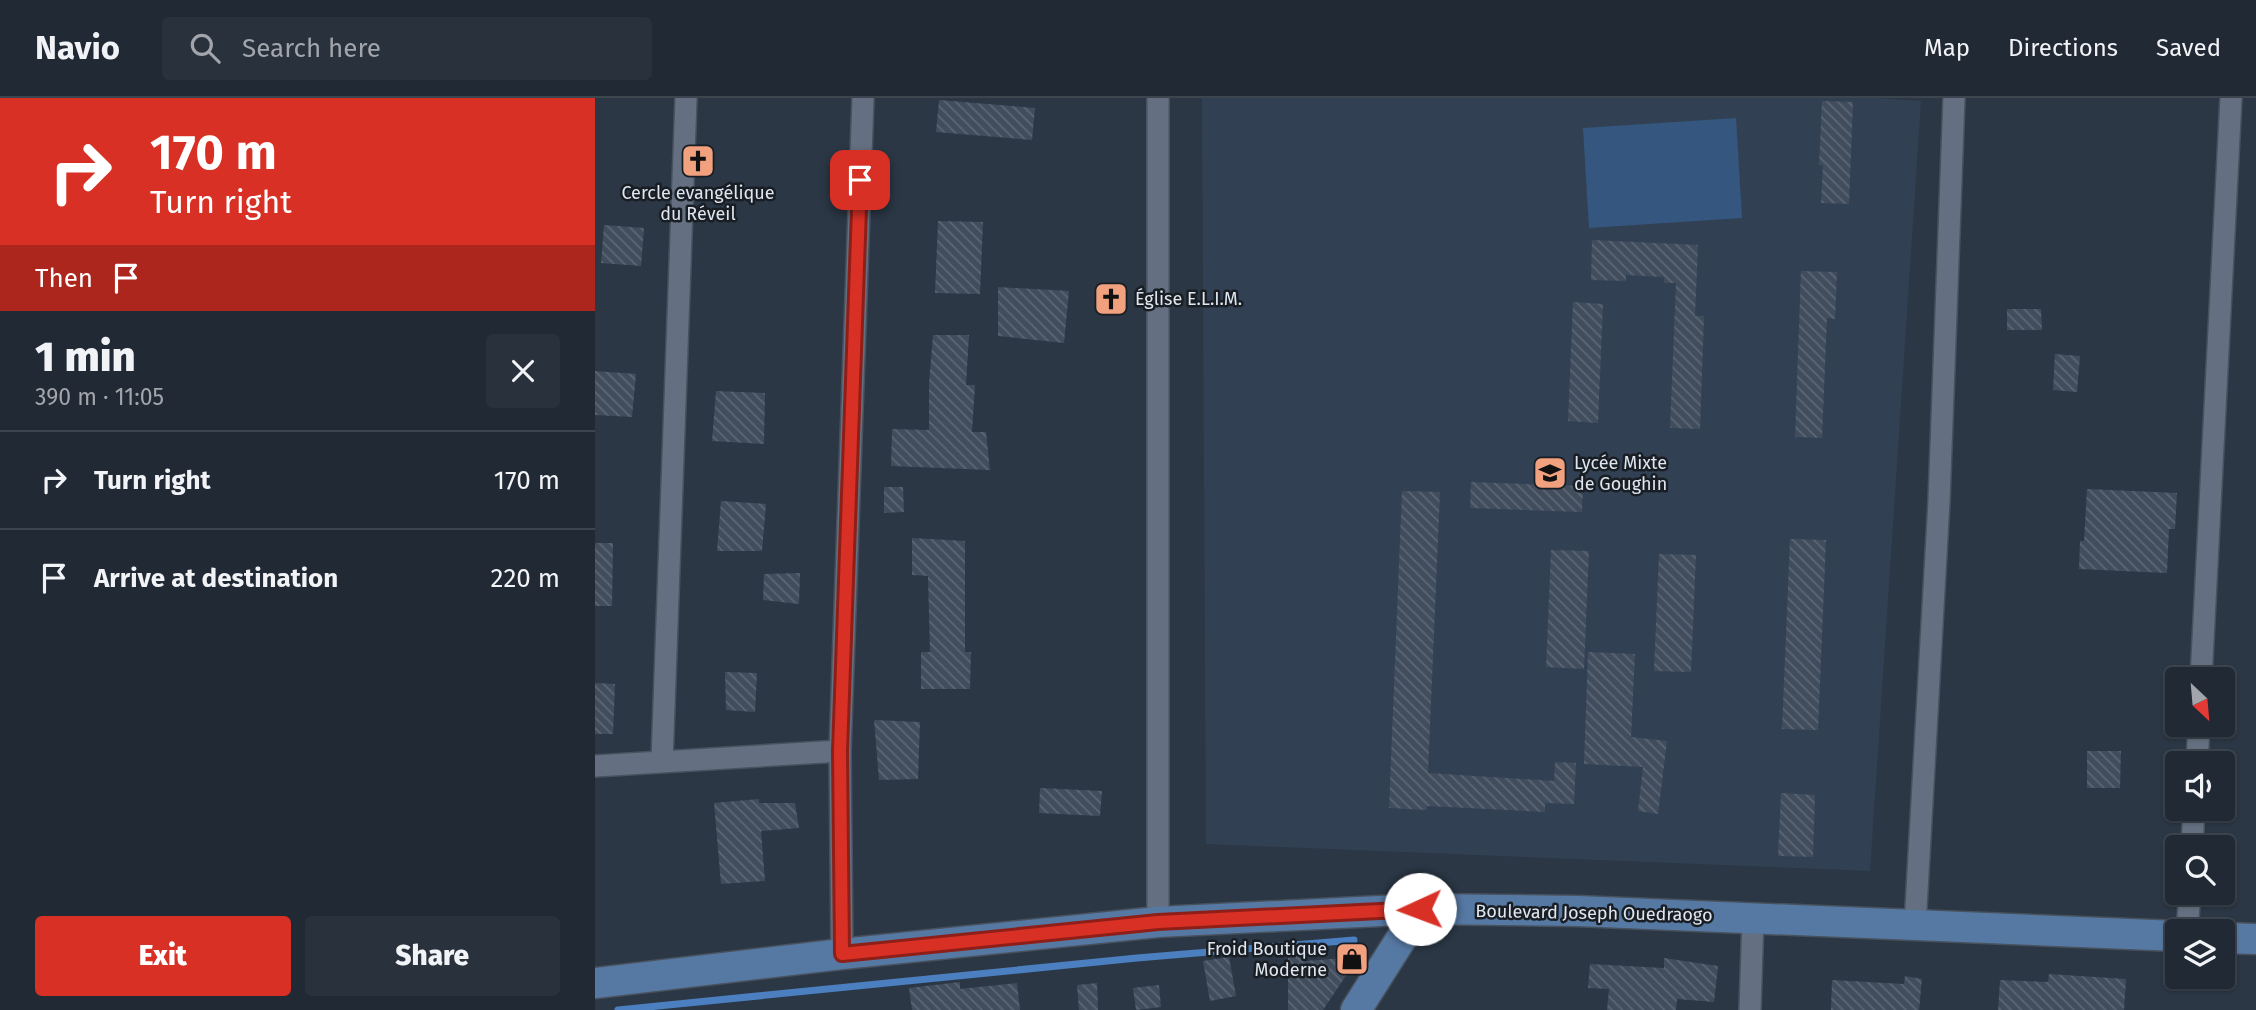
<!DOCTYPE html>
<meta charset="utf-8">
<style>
body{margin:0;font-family:"Fira Sans",sans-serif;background:#28313c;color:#f1f3f6;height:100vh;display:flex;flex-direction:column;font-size:26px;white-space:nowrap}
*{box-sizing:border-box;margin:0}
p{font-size:23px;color:#a2a6ac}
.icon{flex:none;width:38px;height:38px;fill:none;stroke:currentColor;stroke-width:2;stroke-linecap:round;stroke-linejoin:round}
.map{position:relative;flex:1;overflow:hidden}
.details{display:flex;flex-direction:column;background:#202934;width:595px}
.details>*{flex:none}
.hud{background:#d93025;color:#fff;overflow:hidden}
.needle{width:46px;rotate:154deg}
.buttons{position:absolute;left:1570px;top:569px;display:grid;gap:14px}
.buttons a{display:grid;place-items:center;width:70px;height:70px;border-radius:7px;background:#202934;box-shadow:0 2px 5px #0004,0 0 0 2px #3d454f;font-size:35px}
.pin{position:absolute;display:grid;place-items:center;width:60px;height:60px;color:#fff;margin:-30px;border-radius:14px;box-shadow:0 4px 10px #0006}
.me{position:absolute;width:77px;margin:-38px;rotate:268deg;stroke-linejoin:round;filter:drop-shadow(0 0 5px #0008)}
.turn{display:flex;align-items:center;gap:24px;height:147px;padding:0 35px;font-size:32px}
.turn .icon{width:91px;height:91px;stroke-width:2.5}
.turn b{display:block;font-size:49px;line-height:60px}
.then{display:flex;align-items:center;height:66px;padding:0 35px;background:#0003;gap:14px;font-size:26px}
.round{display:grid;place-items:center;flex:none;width:74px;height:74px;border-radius:7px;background:#28313c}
.summary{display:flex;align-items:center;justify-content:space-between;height:119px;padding:0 35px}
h1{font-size:42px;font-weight:800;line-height:52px}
.cta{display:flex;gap:14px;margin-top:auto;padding:14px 35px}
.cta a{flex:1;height:80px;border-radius:7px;background:#d93025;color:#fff;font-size:28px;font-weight:800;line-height:80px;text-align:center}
.cta a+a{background:#28313c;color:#f1f3f6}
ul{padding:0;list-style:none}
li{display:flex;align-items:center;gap:21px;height:98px;padding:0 35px;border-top:2px solid #3d454f}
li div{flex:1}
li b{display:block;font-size:26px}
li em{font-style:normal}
header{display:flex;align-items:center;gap:42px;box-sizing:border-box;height:98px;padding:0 35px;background:#202934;border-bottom:2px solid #3d454f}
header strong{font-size:33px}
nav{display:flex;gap:38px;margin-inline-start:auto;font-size:24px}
.search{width:490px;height:63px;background:#28313c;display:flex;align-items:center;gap:18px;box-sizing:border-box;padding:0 24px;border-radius:7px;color:#a2a6ac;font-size:26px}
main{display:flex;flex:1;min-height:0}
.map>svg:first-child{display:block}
.built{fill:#324054}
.pitch{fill:#35567e}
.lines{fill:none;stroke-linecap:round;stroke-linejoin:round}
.stream{stroke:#4b7fc0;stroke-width:7}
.building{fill:url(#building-back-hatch)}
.street-casing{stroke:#48525e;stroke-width:24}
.secondary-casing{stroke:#48525e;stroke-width:33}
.street{stroke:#647081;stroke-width:21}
.secondary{stroke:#5679a4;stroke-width:30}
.route-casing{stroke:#8d1f18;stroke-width:18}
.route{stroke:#d93025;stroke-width:12}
.labels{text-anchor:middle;stroke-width:5;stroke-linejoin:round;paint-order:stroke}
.poi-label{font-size:18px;fill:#dfe6f0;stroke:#191e24;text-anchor:start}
.street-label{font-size:18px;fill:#dfe6f0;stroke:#191e24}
</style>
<header>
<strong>Navio</strong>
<div class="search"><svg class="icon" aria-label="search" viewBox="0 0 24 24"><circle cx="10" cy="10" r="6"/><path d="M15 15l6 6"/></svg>Search here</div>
<nav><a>Map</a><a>Directions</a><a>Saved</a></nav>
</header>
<main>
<section class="details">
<div class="hud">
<div class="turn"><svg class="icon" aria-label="right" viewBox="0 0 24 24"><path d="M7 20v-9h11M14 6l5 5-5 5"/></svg><div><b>170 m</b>Turn right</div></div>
<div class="then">Then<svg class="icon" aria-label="arrive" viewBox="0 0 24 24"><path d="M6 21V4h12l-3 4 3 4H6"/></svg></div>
</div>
<div class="summary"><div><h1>1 min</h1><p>390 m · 11:05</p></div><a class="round"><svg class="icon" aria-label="close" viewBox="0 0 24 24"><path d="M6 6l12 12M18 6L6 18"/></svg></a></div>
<ul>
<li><svg class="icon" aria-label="right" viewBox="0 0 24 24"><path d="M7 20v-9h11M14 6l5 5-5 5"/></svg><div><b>Turn right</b></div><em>170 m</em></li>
<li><svg class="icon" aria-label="arrive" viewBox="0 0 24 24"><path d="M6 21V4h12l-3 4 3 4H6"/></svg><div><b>Arrive at destination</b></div><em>220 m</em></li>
</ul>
<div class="cta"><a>Exit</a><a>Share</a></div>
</section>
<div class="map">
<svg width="1661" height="912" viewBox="0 0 1661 912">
<defs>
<pattern id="building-back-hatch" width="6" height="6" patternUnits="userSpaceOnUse" patternTransform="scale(1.75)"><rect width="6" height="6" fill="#414d5d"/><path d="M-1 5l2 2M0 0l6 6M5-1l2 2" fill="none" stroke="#5c6775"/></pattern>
</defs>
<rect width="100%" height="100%" fill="#2b3745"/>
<path class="built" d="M607,0H1281L1326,3L1275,773L611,746Z"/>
<path class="pitch" d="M1141,20L1147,120L994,130L988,30Z"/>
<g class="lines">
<path class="stream" d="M23,912L542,860L759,842"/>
</g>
<g class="building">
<path d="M344,2L440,10L437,42L341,34Z"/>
<path d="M1227,3L1258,4L1254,106L1226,105L1228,67H1224Z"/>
<path d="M343,123L388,124L385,196L340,195Z"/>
<path d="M9,127L49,130L46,168L6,165Z"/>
<path d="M997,142L1103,147L1100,218H1109L1105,331L1075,330L1081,185H1069V179L1031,177V183L996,182Z"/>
<path d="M1206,173L1242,174L1240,221L1232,220L1227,340L1200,339Z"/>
<path d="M403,189L474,193L469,245L403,238Z"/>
<path d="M978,204L1008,206L1003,325L973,323Z"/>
<path d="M1412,211H1446L1447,232H1412Z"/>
<path d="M338,237H374L371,287H380L377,334H391L395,372L296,368L297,331L334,332V286Z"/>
<path d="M1460,256L1485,258L1482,294L1458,292Z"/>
<path d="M0,273L41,276L37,319L0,317Z"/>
<path d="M121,293L170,295L169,346L117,343Z"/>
<path d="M876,384L988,388L987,414L875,410Z"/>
<path d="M289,389H308L309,414L289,415Z"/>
<path d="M1492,391L1582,395L1580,431H1574L1572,475L1484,471L1485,443H1489Z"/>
<path d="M807,393L845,394L833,675L959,683L960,664L981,665L979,706L950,705V714L832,708V712L794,710Z"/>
<path d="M126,403L171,406L167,453H122Z"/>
<path d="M317,440L370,443V554H376L375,591H326V554H335L333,478L317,477Z"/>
<path d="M1195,441L1231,442L1223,632L1187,631Z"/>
<path d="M0,445H18L17,508H0Z"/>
<path d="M956,452L994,453L989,571L951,569Z"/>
<path d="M1064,456L1101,457L1096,574L1059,573Z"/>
<path d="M205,475L204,506L168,502L169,476Z"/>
<path d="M993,554L1040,556L1036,639L1072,643L1063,716L1043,713L1048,669L989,666Z"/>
<path d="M130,574L162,575L160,614L131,612Z"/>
<path d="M0,585L20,586L18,636H0Z"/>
<path d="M279,622L325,624L323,681L284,682Z"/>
<path d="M1492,653H1526L1525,690H1492Z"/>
<path d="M445,690L507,693L505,718L444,715Z"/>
<path d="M1186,695L1220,697L1218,759L1183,758Z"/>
<path d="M164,701V705H200L204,730L166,733L170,783L126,786L119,705Z"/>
<path d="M710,856V863L749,860L754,873L728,912H693V857Z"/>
<path d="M634,859L641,898L615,903L608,863Z"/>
<path d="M1069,860L1123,868L1119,904L1082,901L1081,912H1012L1014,891L993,890L995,866L1069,870Z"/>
<path d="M1454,876L1531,881L1529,912H1403L1405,882L1453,884Z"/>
<path d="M1310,878L1327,881L1324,912H1236L1237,882L1309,886Z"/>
<path d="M365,884V891L422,885L425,912H317L314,890Z"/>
<path d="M502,885L503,912H484L482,887Z"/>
<path d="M564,887L566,909L541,912L538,890Z"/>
</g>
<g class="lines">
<defs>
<g id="street">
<path d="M1606,581L1636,0"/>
<path d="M67,663L91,0"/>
<path d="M1602,665L1604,626"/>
<path d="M0,668L245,653"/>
<path d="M1597,749L1599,710"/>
<path d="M563,824V0"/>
<path d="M1320,828L1344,403L1359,0"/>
<path d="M1592,833L1595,794"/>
<path d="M247,856L245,653L268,0"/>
<path d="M1155,912L1158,819"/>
</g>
<g id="secondary">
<path d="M1628,840L1661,841"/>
<path d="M0,885L247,856L563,824L825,811L983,813L1582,838"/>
<path d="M761,912L825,811"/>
</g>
</defs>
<use href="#street" class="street-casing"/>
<use href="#secondary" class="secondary-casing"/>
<use href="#street" class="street"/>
<use href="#secondary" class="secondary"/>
</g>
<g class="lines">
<defs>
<path id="route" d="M265,82L245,653L247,856L563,824L825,811"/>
</defs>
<use href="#route" class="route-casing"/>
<use href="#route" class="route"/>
</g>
<defs>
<symbol id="church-square" viewBox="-11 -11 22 22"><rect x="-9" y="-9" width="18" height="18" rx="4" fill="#f1a17d" stroke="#191e24"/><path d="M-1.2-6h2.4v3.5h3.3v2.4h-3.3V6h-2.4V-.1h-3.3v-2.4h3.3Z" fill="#111"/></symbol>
<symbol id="school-square" viewBox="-11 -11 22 22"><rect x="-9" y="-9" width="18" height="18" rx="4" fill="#f1a17d" stroke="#191e24"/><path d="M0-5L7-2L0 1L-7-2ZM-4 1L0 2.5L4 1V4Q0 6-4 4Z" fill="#111"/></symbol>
<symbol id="shop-square" viewBox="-11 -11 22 22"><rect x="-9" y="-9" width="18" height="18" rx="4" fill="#f1a17d" stroke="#191e24"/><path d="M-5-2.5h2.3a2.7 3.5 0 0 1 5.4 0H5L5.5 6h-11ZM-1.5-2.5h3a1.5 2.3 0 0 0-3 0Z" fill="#111"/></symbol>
</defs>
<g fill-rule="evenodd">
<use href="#church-square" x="84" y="44" width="38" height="38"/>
<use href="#church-square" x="497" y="182" width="38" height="38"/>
<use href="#school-square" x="936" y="356" width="38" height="38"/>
<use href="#shop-square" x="738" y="842" width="38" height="38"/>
</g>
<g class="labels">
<g class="poi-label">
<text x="103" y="101" text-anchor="middle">Cercle evangélique<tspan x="103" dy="21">du Réveil</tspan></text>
<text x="540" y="207">Église E.L.I.M.</text>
<text x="979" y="371">Lycée Mixte<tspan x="979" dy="21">de Goughin</tspan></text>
<text x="732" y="857" text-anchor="end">Froid Boutique<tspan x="732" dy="21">Moderne</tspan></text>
</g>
<g class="street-label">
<text transform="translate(999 815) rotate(1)" y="6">Boulevard Joseph Ouedraogo</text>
</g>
</g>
</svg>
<div class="buttons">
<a><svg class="needle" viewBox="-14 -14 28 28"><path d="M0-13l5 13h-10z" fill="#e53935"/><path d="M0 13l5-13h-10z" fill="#a2a6ac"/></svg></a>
<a><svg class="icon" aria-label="sound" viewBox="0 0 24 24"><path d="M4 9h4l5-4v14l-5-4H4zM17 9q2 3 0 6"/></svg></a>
<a><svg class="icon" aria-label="search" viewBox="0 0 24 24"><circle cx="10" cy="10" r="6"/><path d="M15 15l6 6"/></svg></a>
<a><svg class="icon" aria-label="layers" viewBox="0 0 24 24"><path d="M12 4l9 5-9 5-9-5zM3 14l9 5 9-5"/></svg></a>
</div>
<div class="pin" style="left:265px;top:82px;background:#d93025"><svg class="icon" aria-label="arrive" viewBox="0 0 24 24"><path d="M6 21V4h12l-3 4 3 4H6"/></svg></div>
<svg class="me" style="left:825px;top:811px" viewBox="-20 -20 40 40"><circle r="19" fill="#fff"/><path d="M0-13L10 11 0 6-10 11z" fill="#d93025"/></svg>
</div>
</main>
